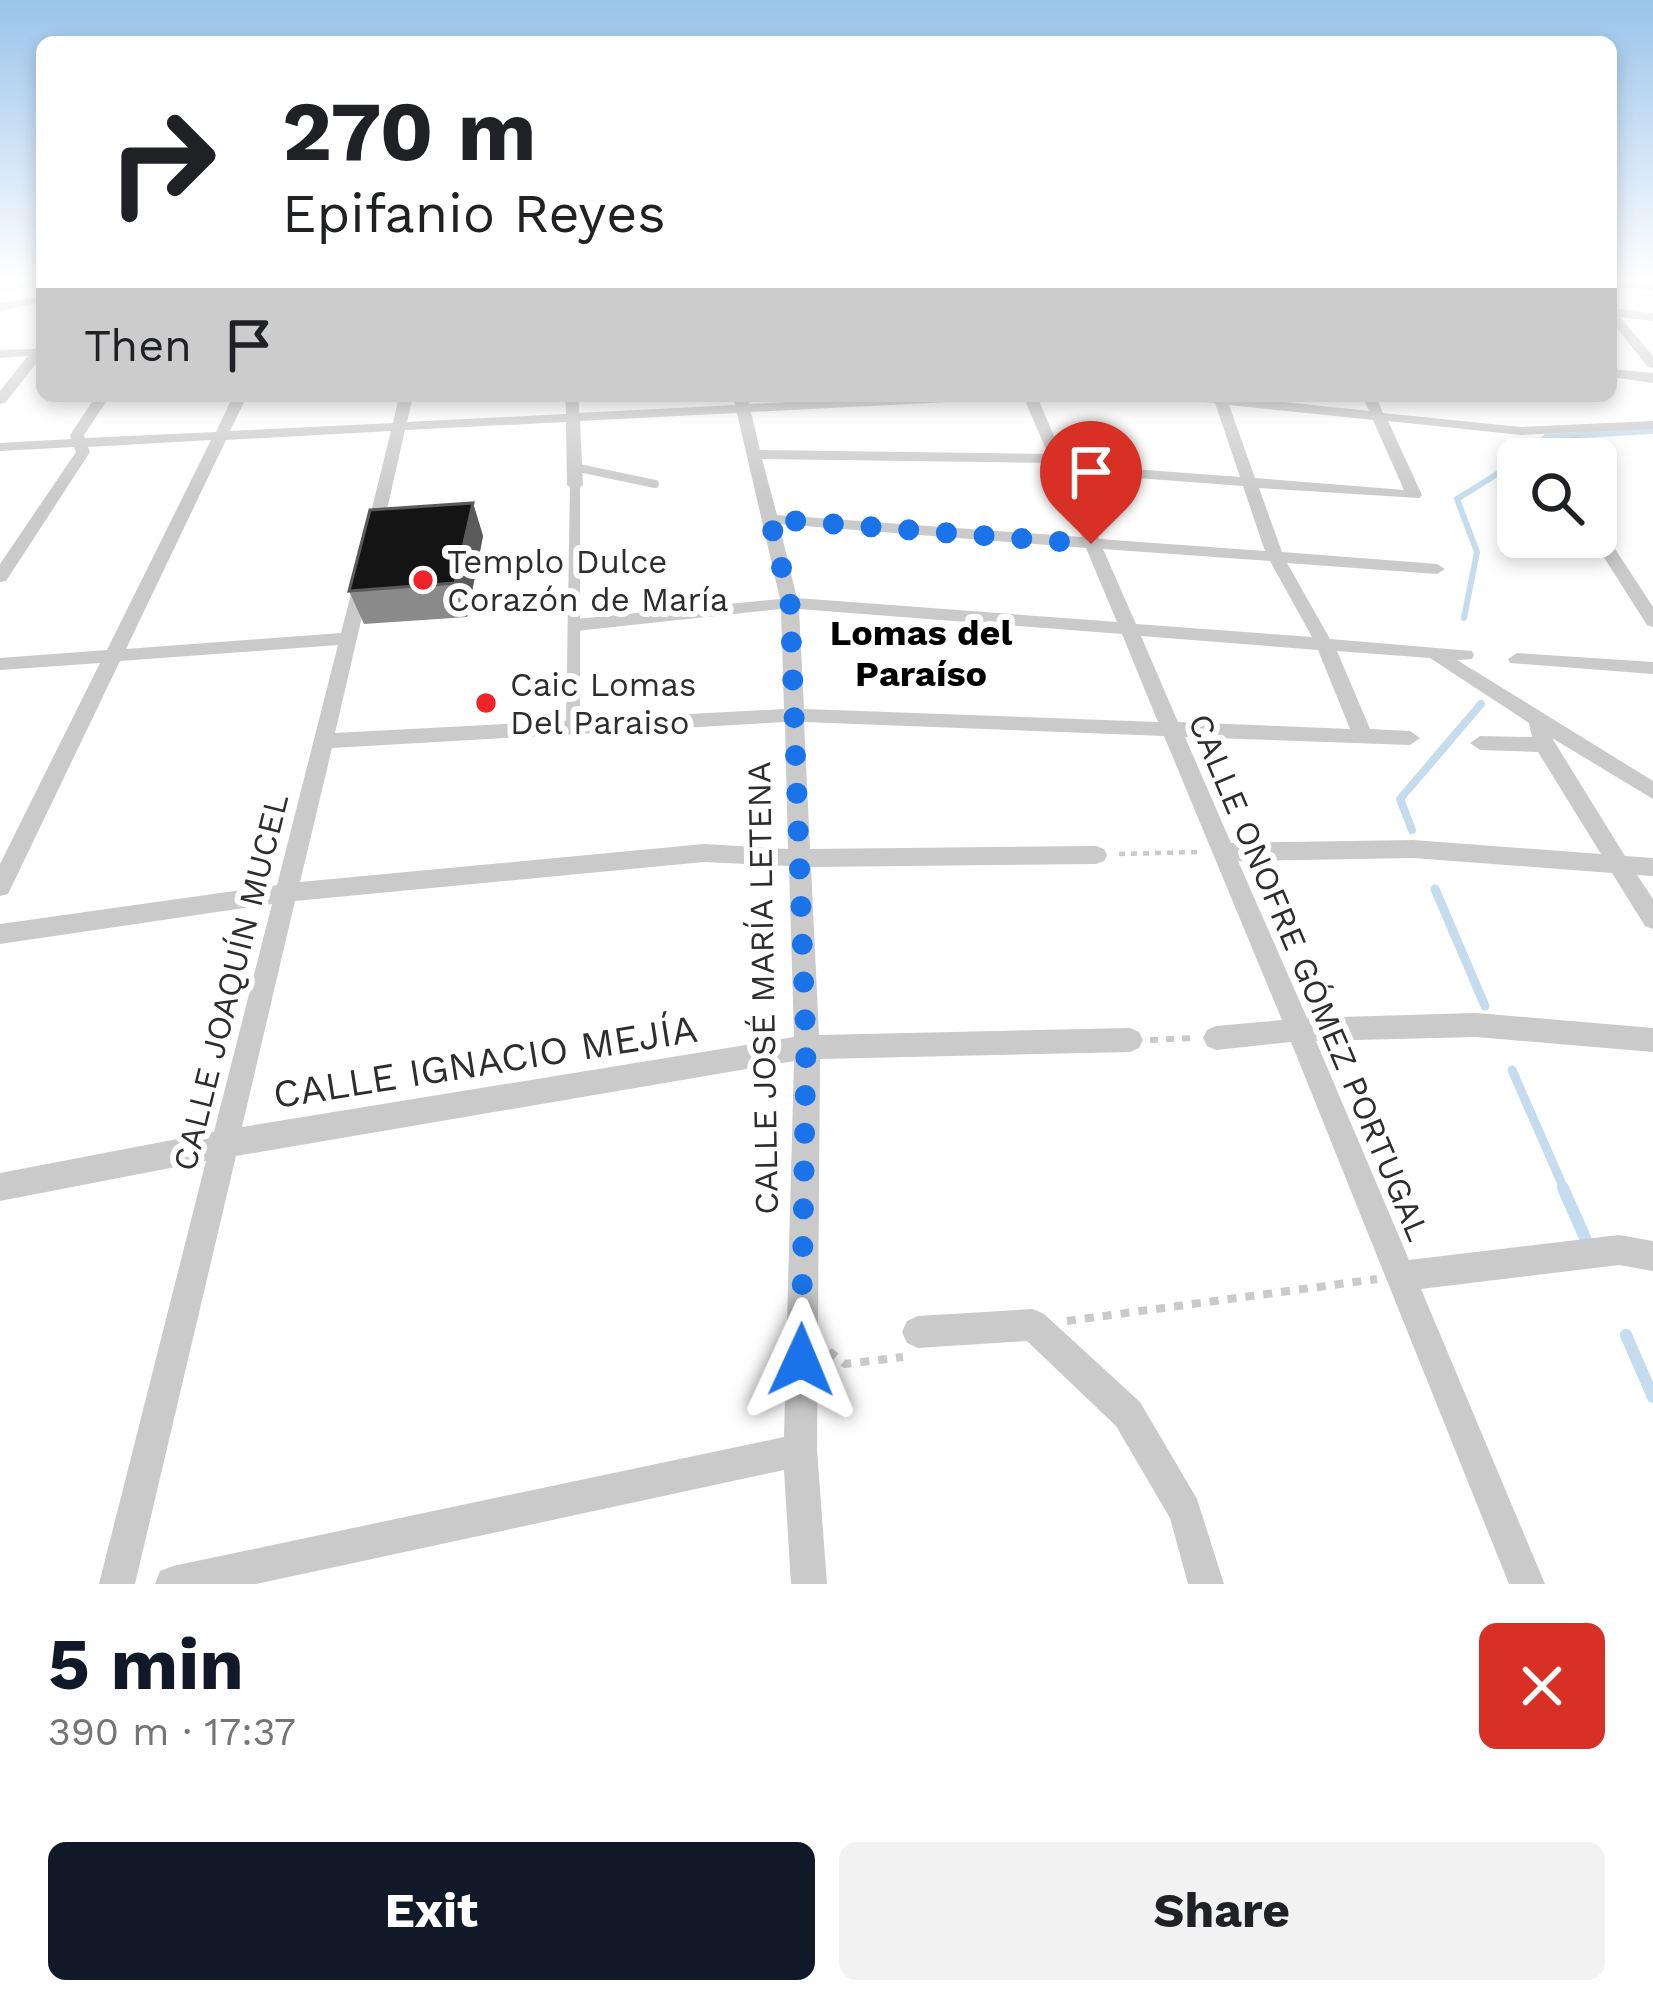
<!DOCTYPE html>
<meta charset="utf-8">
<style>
body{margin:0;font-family:"Work Sans",sans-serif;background:#f2f2f2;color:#202124;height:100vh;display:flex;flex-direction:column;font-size:45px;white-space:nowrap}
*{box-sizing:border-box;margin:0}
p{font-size:39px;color:#757577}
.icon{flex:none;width:66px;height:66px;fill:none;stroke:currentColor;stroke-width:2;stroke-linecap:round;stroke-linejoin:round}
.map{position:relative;height:1584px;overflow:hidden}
.details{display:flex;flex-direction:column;background:#fff;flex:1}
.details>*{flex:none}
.hud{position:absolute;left:36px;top:36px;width:1581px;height:366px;border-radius:18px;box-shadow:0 6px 18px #0003;background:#fff;color:#202124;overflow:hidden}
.fabs{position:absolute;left:1497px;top:438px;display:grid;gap:24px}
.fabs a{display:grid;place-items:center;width:120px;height:120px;border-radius:18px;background:#fff;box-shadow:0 6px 18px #0003;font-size:60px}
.pin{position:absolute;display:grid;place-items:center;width:102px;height:102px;color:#fff;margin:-123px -51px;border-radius:50% 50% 50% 0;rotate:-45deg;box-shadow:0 0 12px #0007}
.pin .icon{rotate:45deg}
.me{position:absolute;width:132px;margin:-66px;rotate:1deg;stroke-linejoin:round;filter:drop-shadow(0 0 9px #0008)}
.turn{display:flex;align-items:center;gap:42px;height:252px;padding:0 48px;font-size:54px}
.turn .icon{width:156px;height:156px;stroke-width:2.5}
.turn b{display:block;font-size:84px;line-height:102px}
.then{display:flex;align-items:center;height:114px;padding:0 48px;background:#0003;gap:24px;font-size:45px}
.round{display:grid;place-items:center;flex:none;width:126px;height:126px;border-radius:18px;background:#f2f2f2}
.overview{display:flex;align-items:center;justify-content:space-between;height:204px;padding:0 48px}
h1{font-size:72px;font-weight:700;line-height:90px;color:#111827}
.button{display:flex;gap:24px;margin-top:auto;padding:24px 48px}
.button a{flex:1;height:138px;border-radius:18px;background:#111827;color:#fff;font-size:48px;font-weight:700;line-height:138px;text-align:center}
.button a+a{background:#f2f2f2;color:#202124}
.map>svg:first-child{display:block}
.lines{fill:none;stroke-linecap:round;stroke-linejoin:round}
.stream-far4{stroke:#c4dced;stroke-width:4.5}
.stream-far3{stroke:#c4dced;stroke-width:6}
.stream-far2{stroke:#c4dced;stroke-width:8}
.stream-far1{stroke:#c4dced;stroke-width:9}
.stream{stroke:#c4dced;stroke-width:12}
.path-far2{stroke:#cacaca;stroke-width:4.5;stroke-dasharray:6 6;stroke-linecap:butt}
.path-far1{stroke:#cacaca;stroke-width:6;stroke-dasharray:8 8;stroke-linecap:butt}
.path{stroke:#cacaca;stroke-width:8;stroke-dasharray:9 9;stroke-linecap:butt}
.service{stroke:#cacaca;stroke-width:8}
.pedestrian{fill:#cacaca;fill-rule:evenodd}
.minor{fill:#cacaca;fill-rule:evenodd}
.tertiary{fill:#cacaca;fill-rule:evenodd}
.wall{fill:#8a8a8a}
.shaded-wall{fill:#5a5a5a}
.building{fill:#141414;stroke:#5a5a5a;stroke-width:3}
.route{stroke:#1a73e8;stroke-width:21;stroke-dasharray:0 37.8}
.poi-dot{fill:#f1232a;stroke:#fff;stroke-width:4.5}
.labels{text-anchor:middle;stroke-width:12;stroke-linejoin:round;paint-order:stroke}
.poi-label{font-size:33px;fill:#2d2d2d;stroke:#fff;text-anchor:start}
.street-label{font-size:33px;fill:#2d2d2d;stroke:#fff}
.neighbourhood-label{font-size:36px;font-weight:bold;fill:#000;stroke:#fff}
.near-street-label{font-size:39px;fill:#2d2d2d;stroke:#fff}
</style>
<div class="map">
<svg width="1653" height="1584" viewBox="0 0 1653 1584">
<rect width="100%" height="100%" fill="#fff"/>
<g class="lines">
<g class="stream-far4">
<path d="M0,291L42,281"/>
<path d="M1597,434L1653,431"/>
</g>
<g class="stream-far3">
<path d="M1521,459L1546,437L1651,431"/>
<path d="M1464,618L1477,552L1457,499L1518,461"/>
</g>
<path class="stream-far2" d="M1412,830L1400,799L1481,704"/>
<g class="stream-far1">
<path d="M1435,889L1485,1006"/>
<path d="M1512,1070L1565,1191"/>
</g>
<g class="stream">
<path d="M1563,1188L1586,1240"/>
<path d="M1626,1335L1653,1397"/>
</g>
<path class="path-far2" d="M1119,854L1198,852"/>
<path class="path-far1" d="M1150,1040L1193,1038"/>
<g class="path">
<path d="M1067,1321L1377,1279"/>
<path d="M829,1351L845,1364L903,1357"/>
</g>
<path class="service" d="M574,467L655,484"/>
<path class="pedestrian" d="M575,482L580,485V727L573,732L566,727L570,485Z"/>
<g class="minor">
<path d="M1611,280L1653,285V291L1611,286Z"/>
<path d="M42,296V302L0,311V303Z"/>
<path d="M1611,308L1653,313V321L1620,317L1653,356V368L1648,367L1611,321Z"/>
<path d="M42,343V356L5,403L0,404V391L28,356L0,358V350L34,349Z"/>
<path d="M96,396H110L84,435L85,438L216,432L233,396H247L230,431L393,423L399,396H413L407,422L566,414L565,396H579V413L735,405L733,396H747L749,404L909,396H995L988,400L751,412L760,450L1048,454L1023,396H1037L1066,464L1240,477L1215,403L1183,400L1176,396H1226L1369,411L1362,396H1376L1383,413L1521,427L1653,421V429L1521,435L1388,421L1422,495L1419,498L1259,488L1282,552L1437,564L1445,569L1437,574L1287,563L1330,639L1472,651L1474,655L1472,659L1457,660L1653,781V799L1552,738L1625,856L1653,858V876L1637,875L1653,899V929L1645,926L1612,873L1413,858L1238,861L1307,1018L1476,1013L1653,1028V1052L1476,1037L1316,1041L1409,1260L1619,1235L1653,1241V1271L1619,1265L1421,1289L1545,1584H1509L1291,1042L1216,1050L1207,1046L1203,1038L1207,1030L1216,1026L1282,1020L1164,736L804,722L810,849L1096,846L1104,849L1107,855L1104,861L1096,864L811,867L819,1035L1130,1028L1139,1032L1143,1040L1139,1048L1130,1052L820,1059L817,1450L827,1584H791L784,1470L256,1584H155L160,1571L173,1566L784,1437L794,1061L236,1156L135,1584H99L206,1161L0,1201V1173L214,1132L272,904L0,944V924L277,885L338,645L120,661L8,894L0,896V864L100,663L0,670V658L107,650L211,440L88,447L90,452L6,581L0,582V564L76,452L74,447L0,451V443L71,439L70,435ZM1229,405L1373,420L1404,490L1255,478ZM737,413L780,599L576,619L567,625L576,631L781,609L784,709L335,733L371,578L363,573L355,578L341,633L126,649L226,440L391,431L365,536L373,541L381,536L405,430L566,422L567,485L575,490L583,485L580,421ZM762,459L1051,463L1082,537L777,515ZM1070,473L1243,486L1265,551L1099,539ZM779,524L1086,548L1117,622L797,598ZM1103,549L1270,561L1312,637L1136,624ZM799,609L1122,634L1158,722L804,709ZM1141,636L1318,650L1350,729L1178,722ZM1337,651L1430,658L1529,723L1532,737L1480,736L1470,743L1480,750L1538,752L1601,854L1413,840L1231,843L1185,737L1410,745L1420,738L1410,731L1370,729ZM785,722L788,849L704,844L300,882L332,748ZM704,862L789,866L794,1037L242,1127L295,901Z"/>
<path d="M1576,436L1583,440L1581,443L1552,451L1556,459H1542L1536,449Z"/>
<path d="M1596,527L1602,529L1653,607V627L1647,625L1591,537H1596Z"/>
<path d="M1517,653L1653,662V674L1510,663L1508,659Z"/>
<path d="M1033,1309L1044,1314L1140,1402L1197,1499L1224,1584H1188L1170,1518L1116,1426L1027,1341L918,1348L907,1343L902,1332L907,1321L918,1316Z"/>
</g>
<path class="tertiary" d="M1611,369L1653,373V383L1611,377Z"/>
</g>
<path class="wall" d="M473,503L483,536L467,617L364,624L349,591Z"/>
<path class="shaded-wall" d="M473,503L483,536L467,617L455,583Z"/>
<path class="building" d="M473,503L455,583L349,591L370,510Z"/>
<linearGradient id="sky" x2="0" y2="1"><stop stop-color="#99c4ea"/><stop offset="0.56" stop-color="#fff"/><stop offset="1" stop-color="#fff" stop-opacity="0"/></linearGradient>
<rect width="1653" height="499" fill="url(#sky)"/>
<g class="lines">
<path class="route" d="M801,1360L806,1047L790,603L770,519L1091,544"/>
</g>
<g class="poi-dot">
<circle cx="423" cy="580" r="12"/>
<circle cx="486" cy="703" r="12"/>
</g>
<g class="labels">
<g class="poi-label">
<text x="447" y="573">Templo Dulce<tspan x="447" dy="38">Corazón de María</tspan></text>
<text x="510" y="696">Caic Lomas<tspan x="510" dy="38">Del Paraiso</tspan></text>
</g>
<g class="street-label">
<text transform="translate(1310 977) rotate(67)" y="12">CALLE ONOFRE GÓMEZ PORTUGAL</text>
<text transform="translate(230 982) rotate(-76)" y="12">CALLE JOAQUÍN MUCEL</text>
<text transform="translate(762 988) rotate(-91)" y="12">CALLE JOSÉ MARÍA LETENA</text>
</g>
<g class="neighbourhood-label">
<text x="921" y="645">Lomas del<tspan x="921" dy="41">Paraíso</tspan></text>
</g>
<g class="near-street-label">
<text transform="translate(485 1061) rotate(-9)" y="14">CALLE IGNACIO MEJÍA</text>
</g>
</g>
</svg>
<div class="fabs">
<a><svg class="icon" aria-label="search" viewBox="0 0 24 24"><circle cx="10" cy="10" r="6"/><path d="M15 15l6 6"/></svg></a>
</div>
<div class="pin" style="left:1091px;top:544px;background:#d93025"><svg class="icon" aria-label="arrive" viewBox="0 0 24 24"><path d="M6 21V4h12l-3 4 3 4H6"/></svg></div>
<svg class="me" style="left:801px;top:1360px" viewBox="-20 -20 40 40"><path d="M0-17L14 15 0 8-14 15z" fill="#1a73e8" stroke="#fff" stroke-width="4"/></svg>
<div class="hud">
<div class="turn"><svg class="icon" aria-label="right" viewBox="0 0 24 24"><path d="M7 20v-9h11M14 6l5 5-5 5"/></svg><div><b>270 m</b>Epifanio Reyes</div></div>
<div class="then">Then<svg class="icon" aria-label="arrive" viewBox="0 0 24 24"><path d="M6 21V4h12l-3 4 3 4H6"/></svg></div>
</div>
</div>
<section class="details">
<div class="overview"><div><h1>5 min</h1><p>390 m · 17:37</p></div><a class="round" style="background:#d93025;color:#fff"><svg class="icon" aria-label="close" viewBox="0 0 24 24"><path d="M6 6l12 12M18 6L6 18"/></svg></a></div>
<div class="button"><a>Exit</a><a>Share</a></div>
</section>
